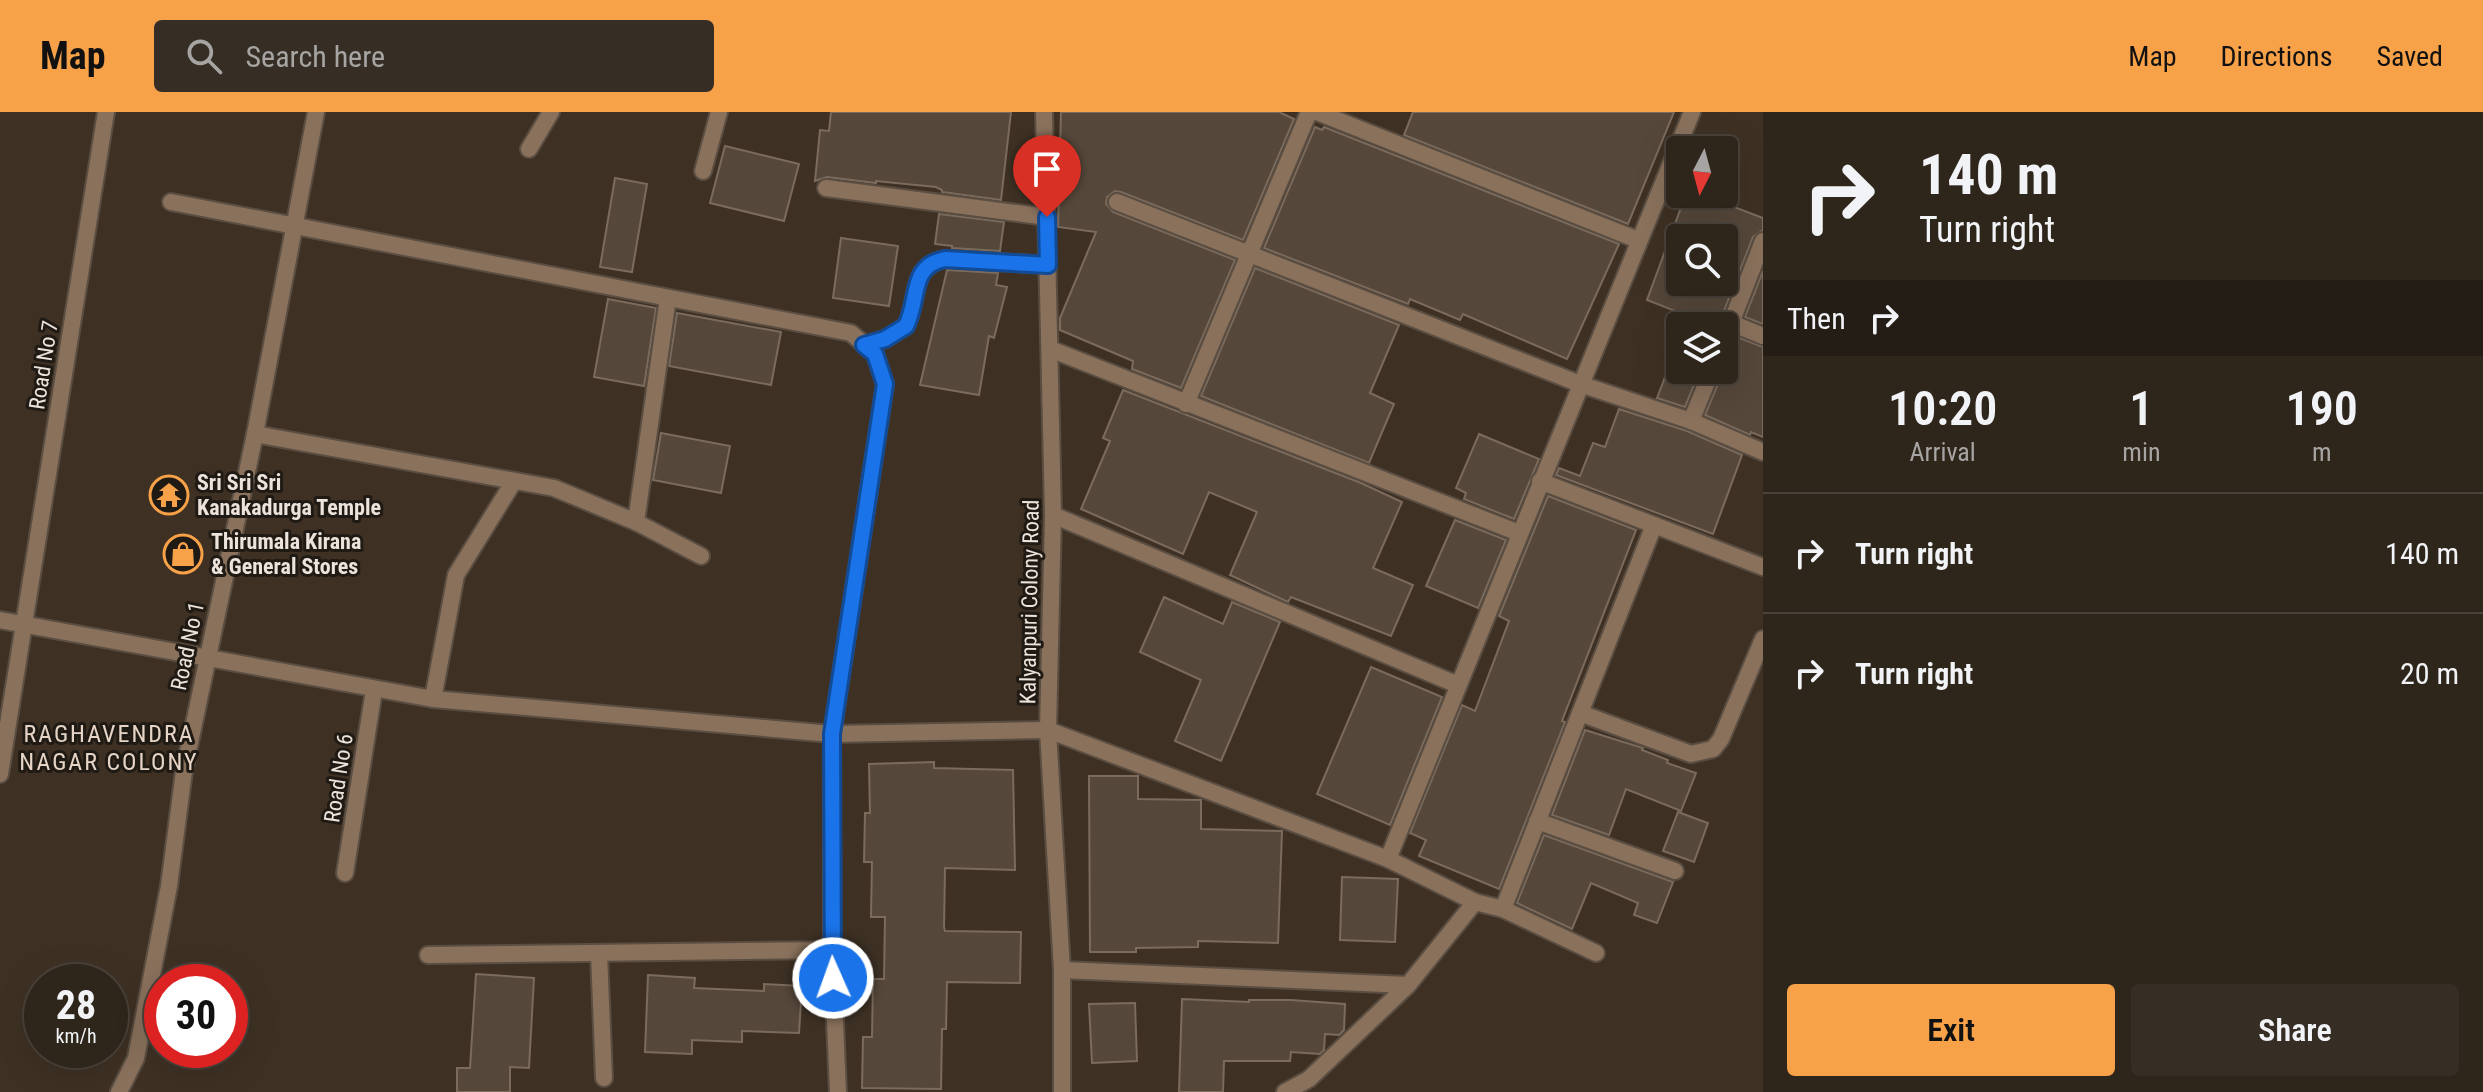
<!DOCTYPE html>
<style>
body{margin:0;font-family:"Roboto Condensed",sans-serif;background:#362d24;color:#f1f3f6;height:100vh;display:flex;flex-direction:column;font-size:30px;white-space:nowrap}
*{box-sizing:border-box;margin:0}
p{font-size:26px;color:#a7a5a3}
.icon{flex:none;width:44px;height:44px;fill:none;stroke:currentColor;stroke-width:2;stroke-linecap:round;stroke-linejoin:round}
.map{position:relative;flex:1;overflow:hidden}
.panel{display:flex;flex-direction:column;background:#2e251b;width:720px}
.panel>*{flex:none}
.top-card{background:#2e251b;color:#f1f3f6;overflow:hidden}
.needle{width:52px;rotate:186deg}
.tools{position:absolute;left:1666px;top:24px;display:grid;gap:16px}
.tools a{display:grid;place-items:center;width:72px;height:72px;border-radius:8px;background:#2e251b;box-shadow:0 8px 32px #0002,0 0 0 2px #49423a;font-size:40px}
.speed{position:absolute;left:24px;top:852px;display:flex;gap:16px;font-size:40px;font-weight:700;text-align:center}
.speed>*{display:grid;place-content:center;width:104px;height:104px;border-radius:50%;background:#2e251b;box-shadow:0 8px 32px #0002,0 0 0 2px #49423a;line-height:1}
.speed small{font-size:20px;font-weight:400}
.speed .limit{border:12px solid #d22;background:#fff;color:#111}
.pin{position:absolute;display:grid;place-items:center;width:68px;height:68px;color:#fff;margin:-82px -34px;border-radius:50% 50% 50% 0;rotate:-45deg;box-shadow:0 0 8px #0007}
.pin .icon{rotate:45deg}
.me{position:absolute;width:88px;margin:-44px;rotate:358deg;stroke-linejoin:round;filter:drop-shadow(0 0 6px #0008)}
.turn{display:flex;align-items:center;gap:28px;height:168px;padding:0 24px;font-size:36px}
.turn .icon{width:104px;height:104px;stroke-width:2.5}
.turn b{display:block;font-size:56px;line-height:68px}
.then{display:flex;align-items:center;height:76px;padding:0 24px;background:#0003;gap:16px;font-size:30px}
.eta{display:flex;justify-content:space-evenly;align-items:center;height:136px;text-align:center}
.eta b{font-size:48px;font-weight:600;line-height:56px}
.action{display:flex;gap:16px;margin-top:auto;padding:16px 24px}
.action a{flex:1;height:92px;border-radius:8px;background:#f7a149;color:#111;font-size:32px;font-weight:600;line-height:92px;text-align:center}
.action a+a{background:#362d24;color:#f1f3f6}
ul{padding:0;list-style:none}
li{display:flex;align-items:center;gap:24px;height:120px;padding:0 24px;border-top:2px solid #49423a}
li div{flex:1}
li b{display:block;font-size:30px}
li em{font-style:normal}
header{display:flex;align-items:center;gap:48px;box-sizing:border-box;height:112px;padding:0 40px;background:#f7a149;color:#111}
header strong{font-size:38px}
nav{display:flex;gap:44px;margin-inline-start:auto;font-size:28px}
.search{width:560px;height:72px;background:#362d24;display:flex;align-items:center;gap:20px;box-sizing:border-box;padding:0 28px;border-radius:8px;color:#a7a5a3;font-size:30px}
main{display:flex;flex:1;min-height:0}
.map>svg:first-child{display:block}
.building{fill:#55473a;stroke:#7a6b5d;stroke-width:2;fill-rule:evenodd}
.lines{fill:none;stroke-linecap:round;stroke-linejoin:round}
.street-casing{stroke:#5a4d41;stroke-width:20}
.street{stroke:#89715c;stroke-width:16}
.route-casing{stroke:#114b97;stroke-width:20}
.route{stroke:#1a73e8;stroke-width:14}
.labels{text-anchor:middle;stroke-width:6;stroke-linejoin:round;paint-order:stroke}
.street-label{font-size:22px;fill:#ece3dc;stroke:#201a14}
.poi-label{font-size:22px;font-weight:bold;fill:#ece3dc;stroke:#201a14;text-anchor:start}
.neighbourhood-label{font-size:24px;letter-spacing:2px;fill:#e6d5c6;stroke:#201a14}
</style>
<header>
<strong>Map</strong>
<div class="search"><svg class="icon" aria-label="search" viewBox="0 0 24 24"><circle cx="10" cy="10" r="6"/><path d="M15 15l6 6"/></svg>Search here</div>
<nav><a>Map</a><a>Directions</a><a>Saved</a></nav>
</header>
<main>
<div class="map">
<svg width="1763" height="980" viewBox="0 0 1763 980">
<rect width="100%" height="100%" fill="#3e3124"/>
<g class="building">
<path d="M831,0H1011L1001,88L942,80V78L936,75L876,69V71L827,65L815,69L820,18L829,19Z"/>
<path d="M1061,0H1279L1294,7L1243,128L1121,80L1115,79L1107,85L1106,92L1113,100L1235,148L1181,276L1132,257L1133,249L1060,218V206L1096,120L1058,115Z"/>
<path d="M1413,0H1674L1628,112L1404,23Z"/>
<path d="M1315,15L1322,18L1324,15L1619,132L1567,247L1463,202L1460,208L1410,187L1408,192L1264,136Z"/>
<path d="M725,34L799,52L784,109L710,91Z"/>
<path d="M615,66L647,72L632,160L600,155Z"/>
<path d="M1686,82H1725L1721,90L1763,106V118L1753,125L1718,214H1685L1688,204L1647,188ZM1680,126H1724V170H1680Z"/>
<path d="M939,102L1004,110L1000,139L952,136V134L935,132Z"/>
<path d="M841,126L898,134L889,194L833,186Z"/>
<path d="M1255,156L1399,213L1370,281L1394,292L1369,351L1201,284Z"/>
<path d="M947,158L998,161L996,173L1007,175L994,226L989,224L979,283L920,273Z"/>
<path d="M1763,159V212L1745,205Z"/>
<path d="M608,187L656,196L644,274L594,265Z"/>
<path d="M677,201L781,220L771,273L669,254Z"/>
<path d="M1737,225L1763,235V325L1751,320L1750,323L1705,303L1724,258V240L1731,237Z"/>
<path d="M1680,226V258H1700L1685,295L1657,286Z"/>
<path d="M1123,278L1361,371L1402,390L1373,456L1413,473L1391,524L1291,485L1288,490L1230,463L1257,400L1209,380L1183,442L1081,397L1110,329L1103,326Z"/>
<path d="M1619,297L1687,319L1742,343L1713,422L1556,363L1559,356L1580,364L1593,331L1605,335Z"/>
<path d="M661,321L730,334L721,381L653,368Z"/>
<path d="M1479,322L1539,347L1514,407L1464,387L1466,381L1456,376Z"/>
<path d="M1548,384L1636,418L1562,609L1565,610L1499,777L1419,744L1426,728L1410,721L1462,593L1475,599L1509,509L1499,504Z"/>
<path d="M1455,408L1506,428L1478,496L1426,474Z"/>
<path d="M1164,485L1223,512L1232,490L1280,510L1221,649L1175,629L1201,568L1140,540Z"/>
<path d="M1371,555L1442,585L1390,713L1317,682Z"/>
<path d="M1585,618L1643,636L1642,638L1668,648L1667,651L1696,661L1681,699L1626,677L1609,723L1552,703Z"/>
<path d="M934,650V656L1013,658L1015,758L945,756L944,815L945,819L1021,820L1020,871L947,870L946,917H942L941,977L862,976L863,925H872L873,867H884L885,805H871L872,750H864L865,701H870L869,652Z"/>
<path d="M1089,664H1138V687L1201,688V717L1282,719L1278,831L1198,829V835L1136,836V840H1090Z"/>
<path d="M1678,700L1708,711L1694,750L1663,739Z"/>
<path d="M1544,723L1673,770L1657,811L1634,803L1638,791L1591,771L1572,817L1517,791Z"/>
<path d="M1342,765L1398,767L1395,830L1340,828Z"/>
<path d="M476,862L534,866L529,956L510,955V980H457V956H470Z"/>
<path d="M648,863L695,866L694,876L764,879V872L802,874L799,921L742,919V930L692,928V942L645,940Z"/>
<path d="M1182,887L1249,890V888H1291L1345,892L1344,918L1339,923L1325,922L1324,938L1320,942L1291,940L1290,949H1224L1223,980H1179Z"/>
<path d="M1135,891L1137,949L1092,951L1089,892Z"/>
</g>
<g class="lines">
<defs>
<g id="street">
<path d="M1044,0L1053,403L1048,618L1062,858V980"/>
<path d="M1317,0L1638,128"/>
<path d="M529,37L551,0"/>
<path d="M703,59L719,0"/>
<path d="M826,76L1047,105"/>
<path d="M171,90L851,221L875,242L885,272L832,622V838L838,980"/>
<path d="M1117,90L1580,272L1691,309L1763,340"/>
<path d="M1731,211L1763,224"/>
<path d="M1724,229L1763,129"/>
<path d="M864,233L885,227L906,214C920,185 909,154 945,147L1048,153"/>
<path d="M1050,237L1519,421"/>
<path d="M1186,292L1309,0"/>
<path d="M1691,309L1712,258"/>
<path d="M255,322L554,376L636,410L701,444"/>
<path d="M1540,369L1763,455"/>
<path d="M1053,403L1458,573"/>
<path d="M636,410L668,186"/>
<path d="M0,508L433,587L832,622L1048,618L1388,747L1475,790L1503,797L1596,841"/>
<path d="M433,587L456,463L514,369"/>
<path d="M1580,601L1691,642L1713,637L1721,627L1763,527"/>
<path d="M0,662L106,0"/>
<path d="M1537,709L1675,759"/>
<path d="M1388,747L1692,0"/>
<path d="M345,761L374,578"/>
<path d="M1503,797L1654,413"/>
<path d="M599,841L604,966"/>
<path d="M428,843L832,838"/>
<path d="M1062,858L1408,873"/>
<path d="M119,980L136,946L169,774L184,659L255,322L316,0"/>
<path d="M1285,980L1309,967L1408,873L1475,790"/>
</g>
</defs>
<use href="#street" class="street-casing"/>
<use href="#street" class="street"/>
</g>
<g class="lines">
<defs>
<path id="route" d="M833,866L832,622L885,272L875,242L864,233L885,227L906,214C920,186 909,154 945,147L1048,153L1047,105"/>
</defs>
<use href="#route" class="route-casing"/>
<use href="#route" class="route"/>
</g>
<defs>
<symbol id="temple-ring" viewBox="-11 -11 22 22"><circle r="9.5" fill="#201a14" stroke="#f7a149" stroke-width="1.5"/><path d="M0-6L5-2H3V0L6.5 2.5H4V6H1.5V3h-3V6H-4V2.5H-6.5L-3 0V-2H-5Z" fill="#f7a149"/></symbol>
<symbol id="shop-ring" viewBox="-11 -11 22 22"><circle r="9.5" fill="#201a14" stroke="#f7a149" stroke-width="1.5"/><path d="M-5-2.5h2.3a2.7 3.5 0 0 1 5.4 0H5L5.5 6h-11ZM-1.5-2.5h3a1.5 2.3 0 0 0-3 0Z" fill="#f7a149"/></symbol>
</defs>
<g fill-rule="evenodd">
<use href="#temple-ring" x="147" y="361" width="44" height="44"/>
<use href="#shop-ring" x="161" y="420" width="44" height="44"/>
</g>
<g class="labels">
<g class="street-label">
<text transform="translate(43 253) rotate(-81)" y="8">Road No 7</text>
<text transform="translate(1029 490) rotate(-89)" y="8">Kalyanpuri Colony Road</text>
<text transform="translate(187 534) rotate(-78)" y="8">Road No 1</text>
<text transform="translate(338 666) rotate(-81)" y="8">Road No 6</text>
</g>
<g class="poi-label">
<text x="197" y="378">Sri Sri Sri<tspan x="197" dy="25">Kanakadurga Temple</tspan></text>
<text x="211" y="437">Thirumala Kirana<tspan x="211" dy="25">&amp; General Stores</tspan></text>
</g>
<g class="neighbourhood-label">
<text x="109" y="630">RAGHAVENDRA<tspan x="109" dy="28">NAGAR COLONY</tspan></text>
</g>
</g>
</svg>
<div class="tools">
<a><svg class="needle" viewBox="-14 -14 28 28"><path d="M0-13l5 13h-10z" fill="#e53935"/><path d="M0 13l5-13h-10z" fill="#a7a5a3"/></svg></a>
<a><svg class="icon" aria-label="search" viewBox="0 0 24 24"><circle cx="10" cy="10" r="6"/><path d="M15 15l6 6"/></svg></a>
<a><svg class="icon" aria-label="layers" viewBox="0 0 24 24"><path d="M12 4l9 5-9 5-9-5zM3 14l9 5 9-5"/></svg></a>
</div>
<div class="speed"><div>28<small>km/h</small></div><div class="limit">30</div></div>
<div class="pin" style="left:1047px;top:105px;background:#d93025"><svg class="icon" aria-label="arrive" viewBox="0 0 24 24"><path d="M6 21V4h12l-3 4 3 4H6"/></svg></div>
<svg class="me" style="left:833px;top:866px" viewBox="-20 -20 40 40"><circle r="17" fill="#1a73e8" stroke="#fff" stroke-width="3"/><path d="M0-11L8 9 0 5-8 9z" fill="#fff"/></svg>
</div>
<section class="panel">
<div class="top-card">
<div class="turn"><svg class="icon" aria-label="right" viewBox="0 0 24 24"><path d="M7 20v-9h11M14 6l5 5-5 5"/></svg><div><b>140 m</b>Turn right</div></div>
<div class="then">Then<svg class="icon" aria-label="right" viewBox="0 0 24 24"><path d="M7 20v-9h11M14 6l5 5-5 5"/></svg></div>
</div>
<div class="eta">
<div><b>10:20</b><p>Arrival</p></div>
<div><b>1</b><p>min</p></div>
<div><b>190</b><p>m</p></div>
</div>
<ul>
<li><svg class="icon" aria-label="right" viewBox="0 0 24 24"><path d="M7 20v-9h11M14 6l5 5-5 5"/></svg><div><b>Turn right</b></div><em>140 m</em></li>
<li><svg class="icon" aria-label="right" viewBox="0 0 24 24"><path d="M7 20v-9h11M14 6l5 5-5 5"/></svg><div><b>Turn right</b></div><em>20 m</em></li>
</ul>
<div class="action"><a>Exit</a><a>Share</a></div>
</section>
</main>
